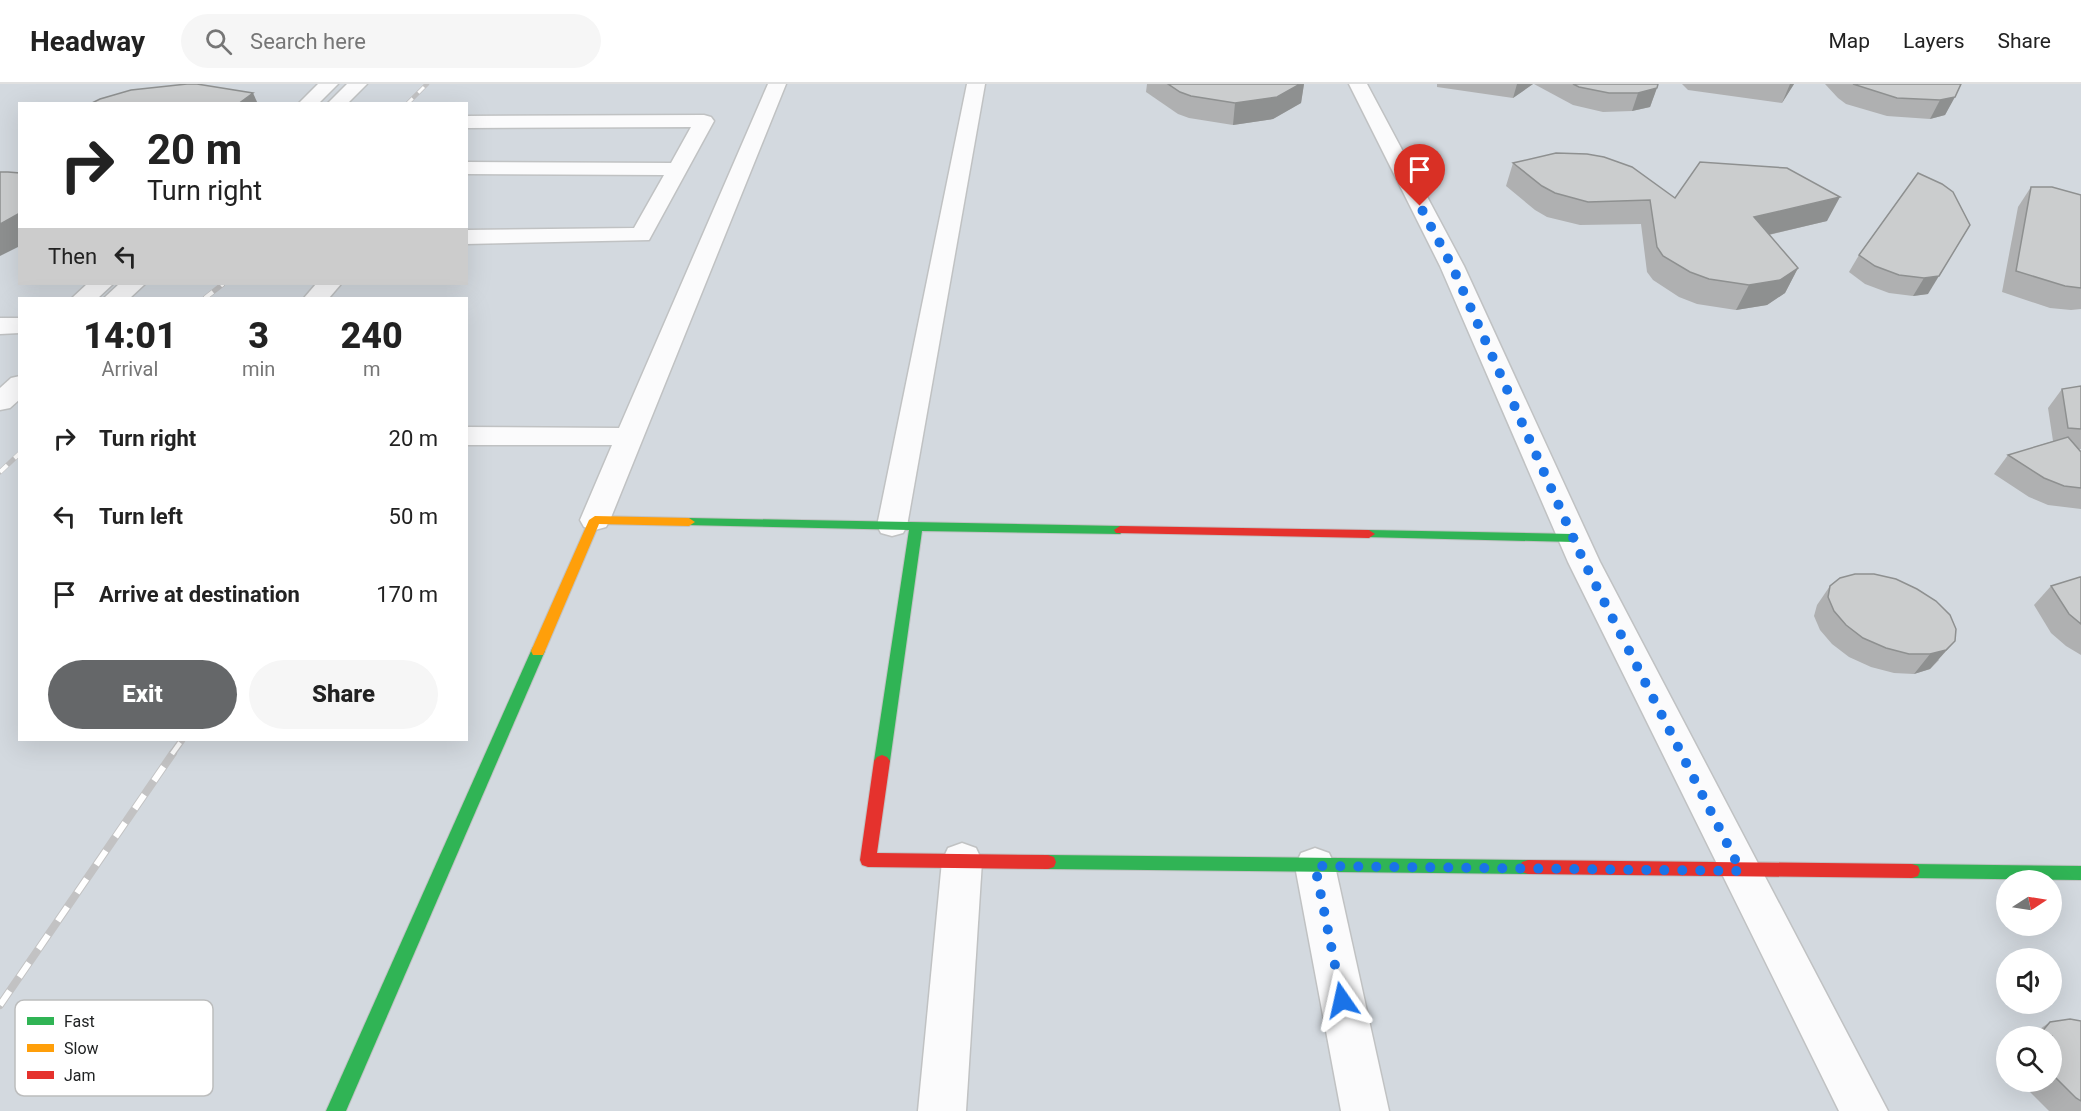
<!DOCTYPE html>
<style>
body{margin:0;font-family:Roboto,sans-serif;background:#f6f6f6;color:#222;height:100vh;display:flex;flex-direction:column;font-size:22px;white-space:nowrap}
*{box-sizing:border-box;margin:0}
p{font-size:20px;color:#767676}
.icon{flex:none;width:33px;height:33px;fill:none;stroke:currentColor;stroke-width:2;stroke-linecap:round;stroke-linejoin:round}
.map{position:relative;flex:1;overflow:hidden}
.side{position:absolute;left:18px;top:213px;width:450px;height:444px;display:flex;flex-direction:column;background:#fff;border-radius:0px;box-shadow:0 6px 24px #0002}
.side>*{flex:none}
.guide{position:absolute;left:18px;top:18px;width:450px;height:183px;border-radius:0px;box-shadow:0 6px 24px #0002;background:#fff;color:#222;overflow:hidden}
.needle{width:39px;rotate:78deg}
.fabs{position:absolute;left:1996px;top:786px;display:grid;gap:12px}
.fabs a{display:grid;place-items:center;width:66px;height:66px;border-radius:50%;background:#fff;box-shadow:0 6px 24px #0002;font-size:30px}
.pin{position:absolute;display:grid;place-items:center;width:51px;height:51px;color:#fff;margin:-62px -26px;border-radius:50% 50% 50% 0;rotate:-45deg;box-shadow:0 0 6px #0007}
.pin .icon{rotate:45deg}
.me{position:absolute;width:66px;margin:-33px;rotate:349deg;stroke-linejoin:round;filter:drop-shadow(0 0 4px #0008)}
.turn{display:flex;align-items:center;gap:21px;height:126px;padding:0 30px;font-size:27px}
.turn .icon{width:78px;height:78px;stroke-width:2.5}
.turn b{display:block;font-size:42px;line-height:51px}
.then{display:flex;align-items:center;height:57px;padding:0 30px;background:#0003;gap:12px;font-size:22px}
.eta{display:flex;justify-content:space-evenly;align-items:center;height:102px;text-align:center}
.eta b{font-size:36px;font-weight:800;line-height:42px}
.action{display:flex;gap:12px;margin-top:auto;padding:12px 30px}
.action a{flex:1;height:69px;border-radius:36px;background:#656769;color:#fff;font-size:24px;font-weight:800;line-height:69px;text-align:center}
.action a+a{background:#f6f6f6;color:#222}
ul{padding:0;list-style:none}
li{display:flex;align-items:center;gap:18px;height:78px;padding:0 30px}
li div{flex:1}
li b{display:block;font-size:22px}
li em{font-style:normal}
header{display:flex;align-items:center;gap:36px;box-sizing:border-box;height:84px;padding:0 30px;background:#fff;border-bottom:2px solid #e0e0e0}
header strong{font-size:28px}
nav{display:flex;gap:33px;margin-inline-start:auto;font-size:21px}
.search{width:420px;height:54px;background:#f6f6f6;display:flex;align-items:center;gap:15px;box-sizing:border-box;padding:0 21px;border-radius:33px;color:#767676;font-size:22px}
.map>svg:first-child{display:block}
.built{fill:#d3d9df;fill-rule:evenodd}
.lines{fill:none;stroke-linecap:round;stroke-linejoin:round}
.street-casing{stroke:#c0c2c3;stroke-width:3}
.fast-casing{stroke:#c0c2c3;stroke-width:2}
.slow-casing{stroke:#c0c2c3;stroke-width:2}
.jam-casing{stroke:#c0c2c3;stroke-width:2}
.street{fill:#fbfbfc;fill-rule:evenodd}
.fast{fill:#30b455;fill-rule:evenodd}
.slow{fill:#ff9f0a;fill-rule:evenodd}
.jam{fill:#e5322d;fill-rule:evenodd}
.rail-far3-casing{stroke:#c2c2c3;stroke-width:4.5}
.rail-far2-casing{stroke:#c2c2c3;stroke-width:5}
.rail-far1-casing{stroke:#c2c2c3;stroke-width:7}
.rail-casing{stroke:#c2c2c3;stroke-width:8}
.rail-far3{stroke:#fff;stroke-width:3;stroke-dasharray:8;stroke-linecap:butt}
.rail-far2{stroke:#fff;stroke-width:4;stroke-dasharray:10;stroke-linecap:butt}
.rail-far1{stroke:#fff;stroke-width:4.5;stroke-dasharray:14;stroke-linecap:butt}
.rail{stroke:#fff;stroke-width:6;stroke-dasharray:17;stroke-linecap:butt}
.wall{fill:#afb0b1}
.shaded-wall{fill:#8e9090}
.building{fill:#cbcdce;stroke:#8e9090;stroke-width:1.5}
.route{stroke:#1a73e8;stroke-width:10;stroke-dasharray:0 18}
.key{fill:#fff;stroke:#bcbdbd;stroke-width:1.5}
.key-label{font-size:16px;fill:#212324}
</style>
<header>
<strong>Headway</strong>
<div class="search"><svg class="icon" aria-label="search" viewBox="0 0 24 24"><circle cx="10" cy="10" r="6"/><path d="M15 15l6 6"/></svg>Search here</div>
<nav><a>Map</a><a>Layers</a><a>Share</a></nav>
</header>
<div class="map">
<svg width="2081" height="1027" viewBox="0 0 2081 1027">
<rect width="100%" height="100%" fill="#e4e6e8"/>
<path class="built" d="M0,0H2081V1027H0ZM20,20H466V200H20ZM20,214H466V656H20ZM2007,796H2052V842H2007ZM2007,874H2052V920H2007ZM2007,952H2052V998H2007Z"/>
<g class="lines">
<defs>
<g id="street">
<path d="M318,0H338L318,20H298Z"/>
<path d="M347,0H367L347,20H327Z"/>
<path d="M768,0H786L610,436L606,443L595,446L584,443L580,436L612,361H466V343L619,344Z"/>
<path d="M967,0H985L907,442L903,449L892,452L881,449L877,442Z"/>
<path d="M1349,0H1367L1464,182L1600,478L1888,1027H1839L1568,478L1440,182Z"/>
<path d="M704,31L711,33L714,37L649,156L466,160V146L634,144L664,91L466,90V78L671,79L691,43L466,44V32Z"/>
<path d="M87,200H113L98,214H72Z"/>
<path d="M119,200H145L130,214H104Z"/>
<path d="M316,200H341L329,214H304Z"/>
<path d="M0,234H20V249L0,250Z"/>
<path d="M20,292V315L10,324L0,326V304L11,294Z"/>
<path d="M962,759L976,764L982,777L966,1027H918L942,777L948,764Z"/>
<path d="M1315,764L1329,769L1335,782L1389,1027H1341L1295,782L1301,769Z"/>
</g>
<g id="fast">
<path d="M689,434L1120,442L1126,446L1120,450L922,447L890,677L887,681L882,683L877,681L874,677L909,446L685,441L683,438Z"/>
<path d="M1369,446L1573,450L1579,454L1573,458L1364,453L1363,450Z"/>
<path d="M538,562L543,563L545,567L346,1027H326L531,567L533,563Z"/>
<path d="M1048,771L1528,776L1534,778L1536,783L1534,788L1528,790L1048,785L1042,783L1040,778L1042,773Z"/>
<path d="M1912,780L2081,782V796L1912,794L1906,792L1904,787L1906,782Z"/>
</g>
<path id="slow" d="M595,432L689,434L695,438L689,442L599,440L545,567L543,571H533L531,567L589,436Z"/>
<g id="jam">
<path d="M1120,442L1369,446L1375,450L1369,454L1116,449L1114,446Z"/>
<path d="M882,671L887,673L890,677L877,769L1048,771L1054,773L1056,778L1054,783L1048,785L868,783L862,781L860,776L874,677L877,673Z"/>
<path d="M1528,776L1912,780L1918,782L1920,787L1918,792L1912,794L1528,790L1522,788L1520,783L1522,778Z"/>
</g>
</defs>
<use href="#street" class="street-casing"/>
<use href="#fast" class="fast-casing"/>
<use href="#slow" class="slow-casing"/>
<use href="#jam" class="jam-casing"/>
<use href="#street" class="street"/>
<use href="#fast" class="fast"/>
<use href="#slow" class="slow"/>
<use href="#jam" class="jam"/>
<defs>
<path id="rail-far3" d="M407,20L427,0"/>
<g id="rail-far2">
<path d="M205,214L223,200"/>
<path d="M0,388L20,369"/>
</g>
<path id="rail-far1" d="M172,670L182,656"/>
<path id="rail" d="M0,921L173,669"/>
</defs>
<use href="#rail-far3" class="rail-far3-casing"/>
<use href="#rail-far2" class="rail-far2-casing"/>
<use href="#rail-far1" class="rail-far1-casing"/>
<use href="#rail" class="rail-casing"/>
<use href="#rail-far3" class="rail-far3"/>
<use href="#rail-far2" class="rail-far2"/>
<use href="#rail-far1" class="rail-far1"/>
<use href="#rail" class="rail"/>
</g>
<g class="wall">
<path d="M1147,0H1304L1301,19L1273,35L1233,41L1189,34L1178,30L1146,8Z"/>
<path d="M1437,0H1533L1513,14L1437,3Z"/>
<path d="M1534,0H1658L1650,23L1632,27L1603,28L1573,21Z"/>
<path d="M1682,0H1794L1782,19L1688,6Z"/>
<path d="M1825,0H1961L1945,31L1930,35L1887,32L1846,20L1838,14Z"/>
<path d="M1513,79L1675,114L1827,137L1769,151L1798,184L1785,209L1767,221L1736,226L1697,220L1679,213L1653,196L1647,188L1641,140L1580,141L1547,133L1535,126L1506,102Z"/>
<path d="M1918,89L1928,210L1913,212L1889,209L1865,200L1849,188L1859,171Z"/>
<path d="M2031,103L2081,111V225L2071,226L2050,224L2002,208L2018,123Z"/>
<path d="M2081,302V365H2078L2081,368V425L2048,421L2029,413L1994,390L2008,371L2053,357L2048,324L2062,305Z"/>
<path d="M2081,493V571L2066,562L2051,549L2034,521L2051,502Z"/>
<path d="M1830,502L1939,576L1930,585L1914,590L1894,589L1871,583L1849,573L1832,560L1820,546L1814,532L1817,521Z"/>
<path d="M2081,937V1027H2049L2030,1008L2025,998H2052V952H2030L2050,938Z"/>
</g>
<g class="shaded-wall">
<path d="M1300,0H1304L1301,19L1273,35L1233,41L1235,19Z"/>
<path d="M1517,0H1533L1513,14Z"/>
<path d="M1790,0H1794L1782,19Z"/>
<path d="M1657,4L1650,23L1632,27L1638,9Z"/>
<path d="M253,9L258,20H238Z"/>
<path d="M1955,13L1945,31L1930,35L1940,16Z"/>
<path d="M1840,113L1827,137L1742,157L1754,133Z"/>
<path d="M20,129V162L0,172V140Z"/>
<path d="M1798,184L1785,209L1767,221L1736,226L1749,201Z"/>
<path d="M1939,192L1928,210L1913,212L1924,194Z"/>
<path d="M1955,557L1930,585L1914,590L1930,570Z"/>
</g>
<g class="building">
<path d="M187,0H197L253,9L238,20H90L100,15L131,6Z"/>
<path d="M1168,0H1300L1277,13L1235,19L1191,12L1180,8Z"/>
<path d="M1573,0H1658L1657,4L1638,9H1609L1579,3Z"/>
<path d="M1853,0H1961L1955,13L1940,16L1897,14Z"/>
<path d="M1556,69L1587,70L1604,73L1632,83L1675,114L1700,78L1787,84L1840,113L1754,133L1798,184L1780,196L1749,201L1709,195L1690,188L1663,172L1657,163L1650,116L1588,118L1555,109L1542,102L1513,79Z"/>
<path d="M0,88H8L20,89V129L0,140Z"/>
<path d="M1918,89L1942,100L1953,108L1970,141L1939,192L1924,194L1899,191L1875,182L1859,171Z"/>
<path d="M2031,103H2052L2081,111V204L2065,202L2016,187Z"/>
<path d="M2081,302V345L2068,344L2062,305Z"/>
<path d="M2068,353L2081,368V404L2064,402L2044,394L2008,371Z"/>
<path d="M1855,490H1874L1896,495L1917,505L1936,517L1950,531L1956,545L1955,557L1946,566L1930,570H1909L1886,564L1863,554L1846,541L1834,527L1828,513L1830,502L1840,494Z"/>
<path d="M2080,493H2081V540L2069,530L2051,502Z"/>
<path d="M2070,935L2081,937V1017L2076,1014L2054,992L2052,988V952H2040V950L2050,938Z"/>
</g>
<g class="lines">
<path class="route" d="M1342,916L1315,782L1741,787L1584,478L1452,182L1420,122"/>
</g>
<rect x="15" y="916" width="198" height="96" rx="9" class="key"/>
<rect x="27" y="933" width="27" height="8" fill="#30b455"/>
<rect x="27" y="960" width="27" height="8" fill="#ff9f0a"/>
<rect x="27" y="987" width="27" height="8" fill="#e5322d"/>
<g class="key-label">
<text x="64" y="943">Fast</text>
<text x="64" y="970">Slow</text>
<text x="64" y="997">Jam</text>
</g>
</svg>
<div class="fabs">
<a><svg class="needle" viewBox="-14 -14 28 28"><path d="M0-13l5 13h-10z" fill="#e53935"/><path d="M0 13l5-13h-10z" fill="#767676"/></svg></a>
<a><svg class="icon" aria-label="sound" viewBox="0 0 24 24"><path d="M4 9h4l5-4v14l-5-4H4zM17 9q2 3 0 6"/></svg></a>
<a><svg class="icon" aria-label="search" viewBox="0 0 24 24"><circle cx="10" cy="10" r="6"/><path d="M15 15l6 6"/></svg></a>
</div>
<div class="pin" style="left:1420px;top:122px;background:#d93025"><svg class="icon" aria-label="arrive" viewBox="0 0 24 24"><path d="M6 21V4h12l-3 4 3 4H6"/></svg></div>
<svg class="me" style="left:1342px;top:916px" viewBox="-20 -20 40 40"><path d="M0-17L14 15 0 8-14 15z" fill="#1a73e8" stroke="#fff" stroke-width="4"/></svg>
<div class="guide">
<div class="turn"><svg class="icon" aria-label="right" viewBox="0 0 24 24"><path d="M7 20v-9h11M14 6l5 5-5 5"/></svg><div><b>20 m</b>Turn right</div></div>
<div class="then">Then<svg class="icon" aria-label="left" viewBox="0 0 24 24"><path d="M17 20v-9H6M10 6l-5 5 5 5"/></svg></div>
</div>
<section class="side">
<div class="eta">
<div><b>14:01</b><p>Arrival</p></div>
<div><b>3</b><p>min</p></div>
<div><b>240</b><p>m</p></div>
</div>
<ul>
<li><svg class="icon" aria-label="right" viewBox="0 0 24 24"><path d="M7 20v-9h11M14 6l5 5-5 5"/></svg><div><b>Turn right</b></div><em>20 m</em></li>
<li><svg class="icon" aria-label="left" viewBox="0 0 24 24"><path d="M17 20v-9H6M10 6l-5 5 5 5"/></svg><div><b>Turn left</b></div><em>50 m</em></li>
<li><svg class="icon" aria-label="arrive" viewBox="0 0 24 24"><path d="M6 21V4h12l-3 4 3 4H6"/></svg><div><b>Arrive at destination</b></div><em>170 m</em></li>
</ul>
<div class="action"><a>Exit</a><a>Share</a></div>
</section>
</div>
